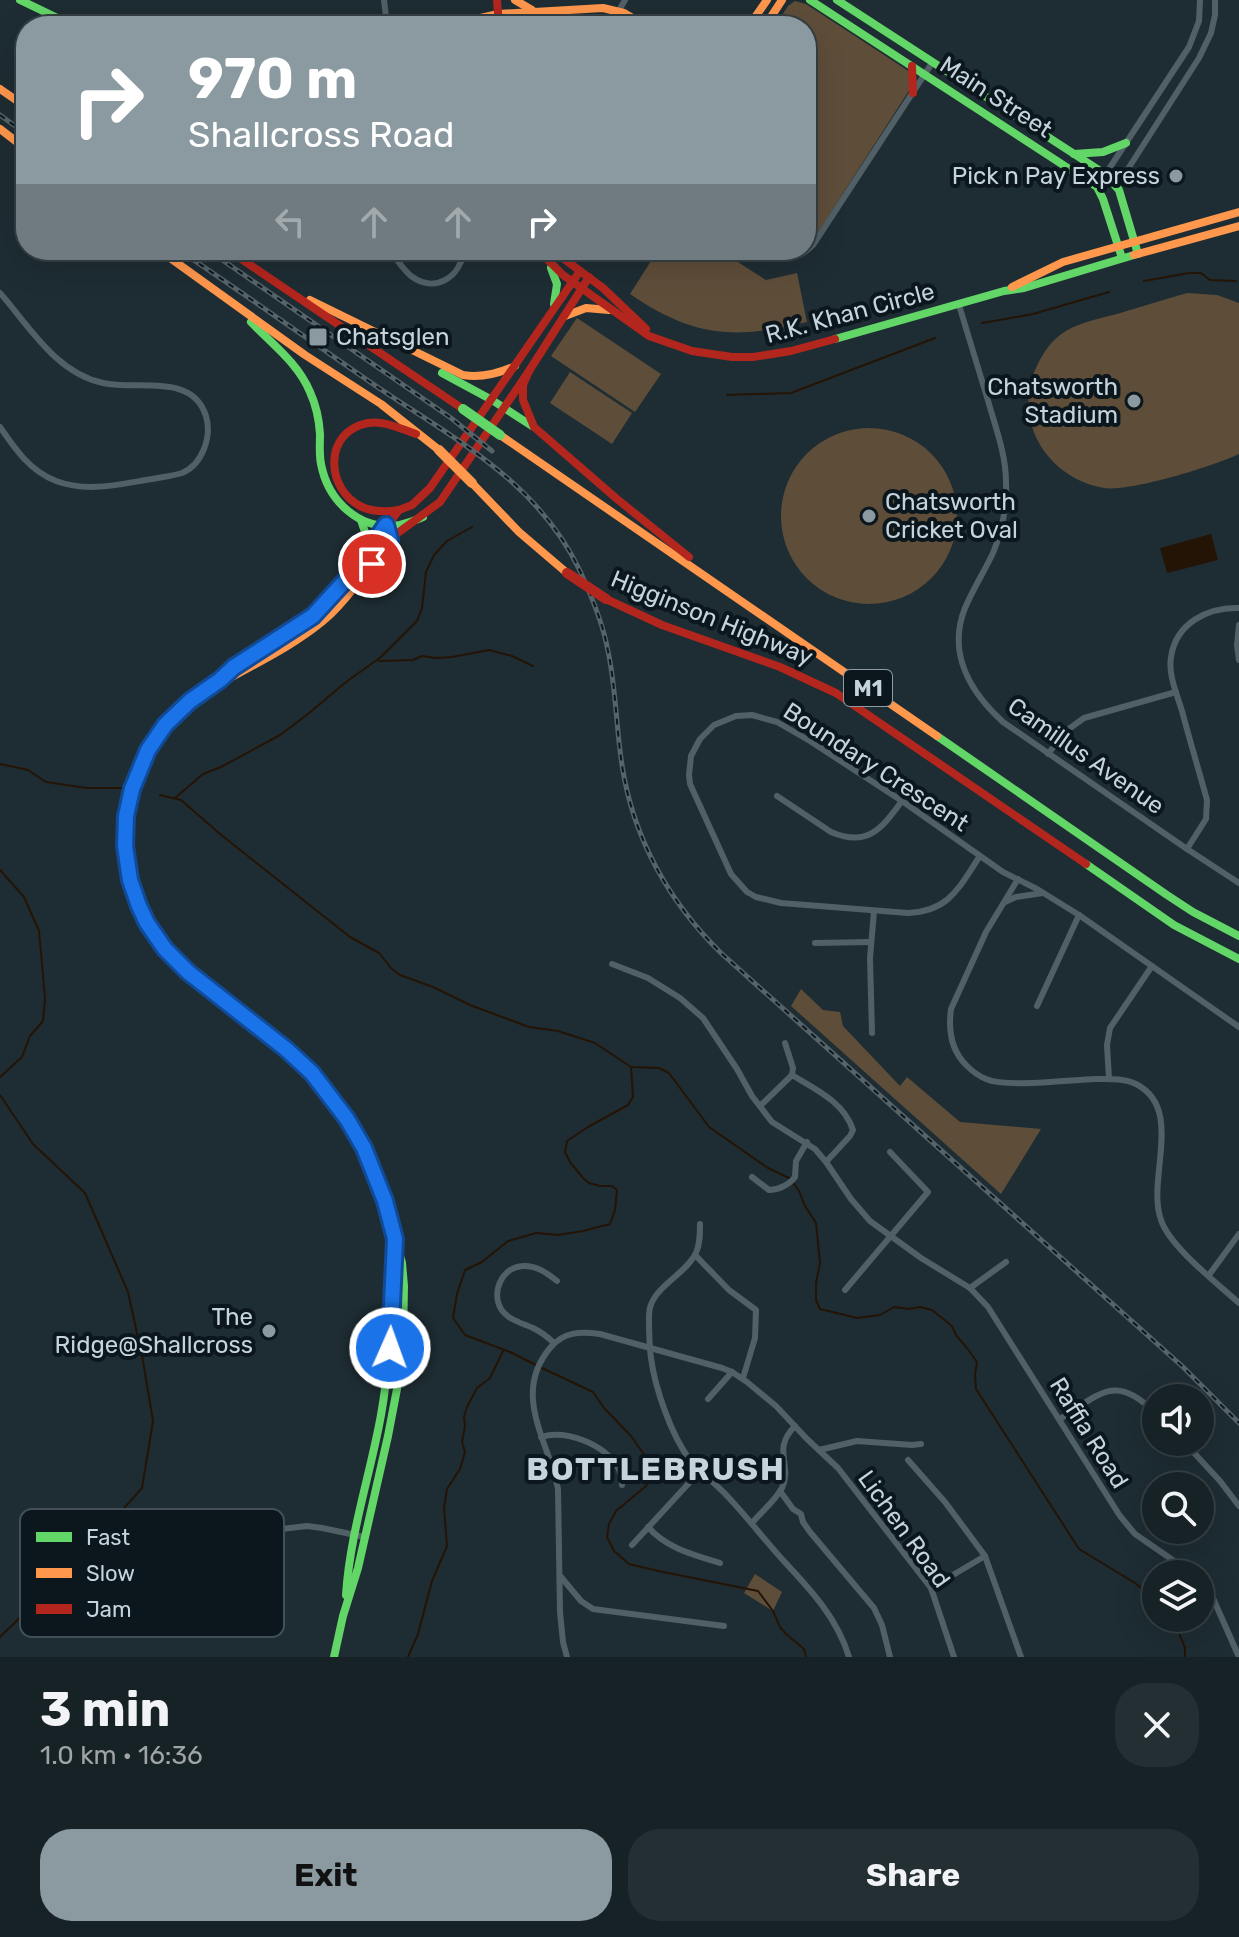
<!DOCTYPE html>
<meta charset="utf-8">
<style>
body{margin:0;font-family:Rubik,sans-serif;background:#232f32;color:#f1f3f6;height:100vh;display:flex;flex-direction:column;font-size:30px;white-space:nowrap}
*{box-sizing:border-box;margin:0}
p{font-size:26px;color:#9ea4a7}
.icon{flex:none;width:44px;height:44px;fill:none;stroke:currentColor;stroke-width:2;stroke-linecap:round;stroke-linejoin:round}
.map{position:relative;height:1657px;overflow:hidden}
.side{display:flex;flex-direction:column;background:#162226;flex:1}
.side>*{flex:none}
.banner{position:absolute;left:16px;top:16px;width:800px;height:244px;border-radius:32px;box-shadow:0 8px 32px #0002,0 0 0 2px #353f43;background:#8b9aa1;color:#fff;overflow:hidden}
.tools{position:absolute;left:1142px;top:1384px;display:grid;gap:16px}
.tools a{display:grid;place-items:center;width:72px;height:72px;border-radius:50%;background:#162226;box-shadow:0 8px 32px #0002,0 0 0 2px #353f43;font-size:40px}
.pin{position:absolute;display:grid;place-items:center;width:68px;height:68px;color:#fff;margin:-34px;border:4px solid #fff;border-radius:50%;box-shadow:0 2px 8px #0007}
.me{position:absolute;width:88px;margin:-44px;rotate:2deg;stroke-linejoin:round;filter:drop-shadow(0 0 6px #0008)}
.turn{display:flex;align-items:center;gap:28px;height:168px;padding:0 40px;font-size:36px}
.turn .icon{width:104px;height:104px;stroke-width:2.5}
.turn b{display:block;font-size:56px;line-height:68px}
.lanes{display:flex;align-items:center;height:76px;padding:0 40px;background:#0003;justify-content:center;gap:40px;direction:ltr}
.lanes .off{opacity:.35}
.round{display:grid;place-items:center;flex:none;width:84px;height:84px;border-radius:32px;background:#232f32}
.head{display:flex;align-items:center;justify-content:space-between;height:136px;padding:0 40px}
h1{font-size:48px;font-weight:700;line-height:60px}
.cta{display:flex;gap:16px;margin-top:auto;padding:16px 40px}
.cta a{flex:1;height:92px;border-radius:32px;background:#8b9aa1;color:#111;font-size:32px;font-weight:700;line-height:92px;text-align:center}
.cta a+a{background:#232f32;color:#f1f3f6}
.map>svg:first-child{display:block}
.green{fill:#5e4d39}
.water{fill:#241405}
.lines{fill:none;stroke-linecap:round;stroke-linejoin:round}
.stream{stroke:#241405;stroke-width:2}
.street{stroke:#516066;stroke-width:6}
.fast{stroke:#63d668;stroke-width:8}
.slow{stroke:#ff974d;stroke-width:8}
.jam{stroke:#b3261e;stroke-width:8}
.rail-casing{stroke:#566369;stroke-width:5}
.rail{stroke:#0b171c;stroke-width:2;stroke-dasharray:6;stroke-linecap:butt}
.fast-bridge{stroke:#63d668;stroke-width:10}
.slow-bridge{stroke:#ff974d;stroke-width:10}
.jam-bridge{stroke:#b3261e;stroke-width:10}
.route-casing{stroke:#114b97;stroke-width:20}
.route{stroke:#1a73e8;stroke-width:14}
.poi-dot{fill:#8b9aa1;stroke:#0b171c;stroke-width:3}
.labels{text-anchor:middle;stroke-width:8;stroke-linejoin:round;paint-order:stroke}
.shield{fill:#0b171c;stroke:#8d9ba2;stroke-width:2}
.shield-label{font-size:22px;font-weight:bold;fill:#c5d4dc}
.street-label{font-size:24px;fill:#c5d4dc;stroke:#0b171c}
.poi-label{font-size:24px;fill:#c5d4dc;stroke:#0b171c;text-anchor:end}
.district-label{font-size:32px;font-weight:bold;letter-spacing:2px;fill:#c5d4dc;stroke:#0b171c}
.key{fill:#0b171c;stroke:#435056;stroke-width:2}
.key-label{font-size:22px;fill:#c5d4dc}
</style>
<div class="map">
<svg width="1239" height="1657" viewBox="0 0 1239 1657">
<rect width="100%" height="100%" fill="#1e2d33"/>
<g class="green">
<path d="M795,1L806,4L910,72V89L811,243L806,247V26H775L788,6Z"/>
<path d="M658,250H719L766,280L797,273L807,322C734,340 693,337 630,294Z"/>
<path d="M1187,293L1217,295L1239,303V454C1214,466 1130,492 1104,488C1051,479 1015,427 1033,375C1039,360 1047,345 1060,335C1076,323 1097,319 1117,314C1140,307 1163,300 1187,293Z"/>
<path d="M577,318L661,374L635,412L551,356Z"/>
<path d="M570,372L632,413L612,444L550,403Z"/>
<circle cx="869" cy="516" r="88"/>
<path d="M801,989L823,1010L840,1012L843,1026L900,1086L907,1077L960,1122L1041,1129L1001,1194L791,1006Z"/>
<path d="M755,1574L782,1592L773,1611L744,1593Z"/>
</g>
<path class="water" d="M1211,534L1218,560L1167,573L1160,548Z"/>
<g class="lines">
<g class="stream">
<path d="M1144,281L1189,273H1201L1210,280L1236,281"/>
<path d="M982,323L1033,314L1109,292"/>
<path d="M727,395L791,393L935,338"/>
<path d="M379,661L413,660L422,656L436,658L452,657L489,650L512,656L533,666"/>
<path d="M0,764L28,770L46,782L87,788H125"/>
<path d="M160,795L181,800L220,834L350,937L379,953L391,968L400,975L433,987L470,1005L529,1027L558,1031L595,1043L631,1067L659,1068L669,1073L709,1127L768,1168L789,1178"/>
<path d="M175,798L203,774L221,767L280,735L308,714L346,682L381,657L417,621L422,608L426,572L434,555L447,541L472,527"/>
<path d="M0,870L24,897L39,931L45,998L43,1021L30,1036L22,1057L0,1077"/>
<path d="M0,1095L33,1144L85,1193L128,1292L143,1361L153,1421L142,1488L67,1572L0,1637"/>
<path d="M794,1184L799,1191L805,1206L816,1223L820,1263L816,1283V1300L820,1309L857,1318L880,1315L894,1307L909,1309L920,1307L932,1310L952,1326L956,1335L967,1348L977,1362L975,1375L976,1389L1079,1549L1135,1583L1156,1600"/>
<path d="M536,1365L510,1352L465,1335L453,1318L457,1294L465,1270L482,1262L508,1241L536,1233L558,1235L583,1231L610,1224L615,1210L617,1190L612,1186H600L589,1183L583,1178L570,1162L565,1152L567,1141L588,1127L628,1105L633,1097L631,1067"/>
<path d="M542,1368L593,1392L604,1408L631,1436L652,1466L651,1478L646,1486L616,1511L609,1524L607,1537L614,1551L629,1564L663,1572L758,1591L773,1611L780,1627L786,1634L804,1649L806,1657"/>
<path d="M1173,1618L1185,1648V1657"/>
<path d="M408,1657L418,1634L432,1581L447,1546L444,1508L447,1489L460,1469L465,1452L462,1442L465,1426L464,1417L467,1407L477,1388L490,1378L503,1351"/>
</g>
<g class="street">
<path d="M384,0L387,26"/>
<path d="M610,26L625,0"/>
<path d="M1103,178L1189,47L1199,21L1200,0"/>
<path d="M1097,187L1126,172L1199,58L1211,33L1215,15V0"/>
<path d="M390,250C396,259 403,269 411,276C435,294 461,277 464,250"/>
<path d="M759,250C779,261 797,262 813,245L932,63"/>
<path d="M0,293C30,327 56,373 103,383C137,391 192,372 206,416C212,436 203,464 182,473C173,476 162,477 152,479C120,484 88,493 56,481C30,471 15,449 0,427"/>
<path d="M959,305C969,338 979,371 989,404C996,429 1006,455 1006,482C1007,506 1002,531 993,553C984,572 973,589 965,608C947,653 970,692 1003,722L1187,849L1239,883"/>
<path d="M1239,625L1237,645L1239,660"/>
<path d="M1048,754L1066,731L1084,718L1176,692"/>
<path d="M777,796L831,832C868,848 882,828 902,801"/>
<path d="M1187,849L1206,819L1207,800C1199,771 1190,741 1182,711C1177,694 1168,675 1171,657C1176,623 1208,607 1239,608"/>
<path d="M980,856C959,887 950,911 908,913L781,903L756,897L747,892L731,874L690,784L689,775L691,756L700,739L714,725L736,716L752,715L777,722L810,741L902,801L1003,872L1037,889L1079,915L1239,1027"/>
<path d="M1018,879L986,932L951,1009C948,1031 951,1050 966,1065C972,1071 978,1076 986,1079C1007,1088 1069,1080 1095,1079C1108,1079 1124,1078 1136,1084C1185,1109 1146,1179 1161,1220C1170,1247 1217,1283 1239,1303"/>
<path d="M1005,902L1016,897L1043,893"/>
<path d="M815,943L871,942"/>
<path d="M612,964L648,978L680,998L703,1018L737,1069L752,1096L772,1122L815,1149L826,1162L851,1199L870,1221L921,1258L970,1288L988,1307L1120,1516L1135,1534L1193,1574"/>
<path d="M1037,1006L1079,915"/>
<path d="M872,1033L870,958L874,911"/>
<path d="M785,1043L793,1068L792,1075"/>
<path d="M1109,1079L1107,1045L1110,1028L1152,966"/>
<path d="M760,1106L792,1075C815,1089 844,1102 853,1130L850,1136L826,1162"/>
<path d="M752,1177L769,1190C778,1190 789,1185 795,1177L796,1161L807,1142"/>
<path d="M700,1224C700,1234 700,1244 696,1253C685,1276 649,1288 649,1315C649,1329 649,1344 651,1358C655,1388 671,1435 690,1460C701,1474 717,1484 729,1498C747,1517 763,1538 781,1558C809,1588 837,1617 849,1657"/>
<path d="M695,1255L729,1290L756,1310L755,1338L743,1378"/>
<path d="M1209,1275L1239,1234"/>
<path d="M970,1288L1006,1262"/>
<path d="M845,1290L928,1192L890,1152"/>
<path d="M554,1343C548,1337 541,1332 533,1328C522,1323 508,1320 501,1309C491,1292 502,1267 523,1266C536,1265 547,1273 557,1281"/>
<path d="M708,1399L732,1372"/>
<path d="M1060,1419C1100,1394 1116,1372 1156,1414"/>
<path d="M541,1437C566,1429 603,1444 617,1466C621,1472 622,1478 622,1485"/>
<path d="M1184,1442L1220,1481L1239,1506"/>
<path d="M819,1450L857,1441L912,1445L921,1444"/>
<path d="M908,1460L945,1502L985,1556L1021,1657"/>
<path d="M780,1491L793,1509L801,1514L803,1522L810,1532L874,1608L882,1625L890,1657"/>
<path d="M752,1523C761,1512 775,1501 782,1488C793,1465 771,1450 795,1426"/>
<path d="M648,1527C666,1548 694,1555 720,1563"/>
<path d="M136,1536L264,1531L307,1526L322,1528L365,1537"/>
<path d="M632,1545L700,1471"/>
<path d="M561,1577L581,1601L593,1609L724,1626"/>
<path d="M1200,1580L1212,1596L1239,1657"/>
<path d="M931,1588L985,1556"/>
<path d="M567,1657L563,1642L560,1612L558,1489C549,1441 511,1395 550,1348C563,1332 580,1331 600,1334L722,1368L732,1372L747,1382L776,1406L807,1439L838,1468L924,1579L931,1588L954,1657"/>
</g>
<g class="fast">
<path d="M20,0L74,26"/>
<path d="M810,0L1097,187L1103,199L1122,258"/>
<path d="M837,0L1105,174L1119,190L1138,254"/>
<path d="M1074,154L1103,152L1126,143"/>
<path d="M551,268L557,284L554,304"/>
<path d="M251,322C272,344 298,363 310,392C316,405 319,419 320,434C320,444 319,454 321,464C328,501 360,532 400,525C408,523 416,520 423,517"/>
<path d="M835,339L1004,291L1024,288L1134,255"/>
<path d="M442,373L492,400L532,426"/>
<path d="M361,520L366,535L368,551"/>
<path d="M384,523L388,530L390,540"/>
<path d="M937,736L1167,895L1193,912L1239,936"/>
<path d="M1086,864L1174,925L1239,959"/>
<path d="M346,1595C350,1533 370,1476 381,1415C391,1359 391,1302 394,1245"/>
<path d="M334,1657L343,1616L358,1568L388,1436L397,1389L403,1342L404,1286L402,1263L385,1205L367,1158"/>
</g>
<g class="slow">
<path d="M515,0L532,10"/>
<path d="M446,26L498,14L603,8L624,13L646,26"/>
<path d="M749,26L767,0"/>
<path d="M765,26L782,0"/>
<path d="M0,89L26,107"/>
<path d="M0,129L26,149"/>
<path d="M159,250L305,355L381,404L439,450"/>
<path d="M1134,255L1239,226"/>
<path d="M1012,287L1063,262L1239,212"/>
<path d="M310,300L463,375C482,378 498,374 515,366"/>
<path d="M565,316L586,308L609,310"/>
<path d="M500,435L937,736"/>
<path d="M472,483L519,532L567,573"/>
<path d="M139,902C125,874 122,837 128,807C150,687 245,685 323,621C335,611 346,598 356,585"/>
</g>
<g class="jam">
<path d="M497,0L499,26"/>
<path d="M912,66L913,93"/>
<path d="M228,250L463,409"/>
<path d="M538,250L563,275L649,336L692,351L732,357H753L791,351L835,339"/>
<path d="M552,250L603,288L646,329"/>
<path d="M529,371L523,385V400L534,427L617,499L689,557"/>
<path d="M399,510C387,512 374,512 362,507C325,490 323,431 368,423C384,420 401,429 416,434"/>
<path d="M356,585L395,535L440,502L529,371L589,277"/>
<path d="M606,599L662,625L780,667L836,693L1086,864"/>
<path d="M226,674L313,616L355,570L399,510L412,505L430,488L580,271"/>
<path d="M139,902C148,921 157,939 171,955C203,990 245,1015 281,1045C319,1077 345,1115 367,1158"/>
</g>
<defs>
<g id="rail">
<path d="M0,115L26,134"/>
<path d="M179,250C244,294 308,339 373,384C452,438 537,480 580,571C592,597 603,623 608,651C616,688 616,727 622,765C633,838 669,902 721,953L1183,1367L1239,1423"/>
<path d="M208,250L451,418L492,451"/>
</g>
</defs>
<use href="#rail" class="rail-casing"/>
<use href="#rail" class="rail"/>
<path class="fast-bridge" d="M463,409L500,435"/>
<path class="slow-bridge" d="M439,450L472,483"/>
<path class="jam-bridge" d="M567,573L606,599"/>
</g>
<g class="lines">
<defs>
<path id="route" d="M372,564L390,540L386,525L355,570L313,616L234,667L220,680L190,701L165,725L148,750L132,789L126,816L125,846L130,880L139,906L147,923L165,949L188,972L286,1049L312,1073L347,1119L364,1148L385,1201L395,1239L390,1348"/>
</defs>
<use href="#route" class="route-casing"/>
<use href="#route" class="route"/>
</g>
<g class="poi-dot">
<circle cx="1176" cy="176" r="8"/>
<rect x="308" y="327" width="20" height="20" rx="4"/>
<circle cx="1134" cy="401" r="8"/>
<circle cx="869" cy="516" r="8"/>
<circle cx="269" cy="1331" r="8"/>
</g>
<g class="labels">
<rect class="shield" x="844" y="670" width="48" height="36" rx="6"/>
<g class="shield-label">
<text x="868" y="696">M1</text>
</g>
<g class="street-label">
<text transform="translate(996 97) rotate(33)" y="8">Main Street</text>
<text transform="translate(850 313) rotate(-15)" y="8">R.K. Khan Circle</text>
<text transform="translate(712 618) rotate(22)" y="8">Higginson Highway</text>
<text transform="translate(1086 756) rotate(35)" y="8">Camillus Avenue</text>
<text transform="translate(876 767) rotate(33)" y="8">Boundary Crescent</text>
<text transform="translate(1089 1433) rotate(58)" y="8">Raffia Road</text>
<text transform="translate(904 1529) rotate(54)" y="8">Lichen Road</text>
</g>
<g class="poi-label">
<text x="1160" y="184">Pick n Pay Express</text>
<text x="336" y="345" text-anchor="start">Chatsglen</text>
<text x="1118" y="395">Chatsworth<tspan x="1118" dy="28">Stadium</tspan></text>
<text x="885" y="510" text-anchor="start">Chatsworth<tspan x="885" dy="28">Cricket Oval</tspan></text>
<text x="253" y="1325">The<tspan x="253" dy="28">Ridge@Shallcross</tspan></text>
</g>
<g class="district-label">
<text x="656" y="1480">BOTTLEBRUSH</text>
</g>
</g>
<rect x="20" y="1509" width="264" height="128" rx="12" class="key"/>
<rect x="36" y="1532" width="36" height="10" fill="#63d668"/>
<rect x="36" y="1568" width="36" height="10" fill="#ff974d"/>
<rect x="36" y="1604" width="36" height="10" fill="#b3261e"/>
<g class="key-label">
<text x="86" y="1545">Fast</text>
<text x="86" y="1581">Slow</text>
<text x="86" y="1617">Jam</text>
</g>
</svg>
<div class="tools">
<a><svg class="icon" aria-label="sound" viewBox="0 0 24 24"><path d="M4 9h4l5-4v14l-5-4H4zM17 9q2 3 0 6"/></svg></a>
<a><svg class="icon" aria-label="search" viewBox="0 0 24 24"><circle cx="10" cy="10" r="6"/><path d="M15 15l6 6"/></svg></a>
<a><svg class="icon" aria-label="layers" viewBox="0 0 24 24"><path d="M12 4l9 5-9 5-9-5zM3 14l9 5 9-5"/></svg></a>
</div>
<div class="pin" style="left:372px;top:564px;background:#d93025"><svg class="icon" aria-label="arrive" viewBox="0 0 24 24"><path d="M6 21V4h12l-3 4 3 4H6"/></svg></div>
<svg class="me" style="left:390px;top:1348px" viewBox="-20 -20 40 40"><circle r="17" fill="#1a73e8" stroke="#fff" stroke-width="3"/><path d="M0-11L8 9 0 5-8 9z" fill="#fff"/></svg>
<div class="banner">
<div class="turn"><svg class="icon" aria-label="right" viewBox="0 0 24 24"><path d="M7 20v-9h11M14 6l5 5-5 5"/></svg><div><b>970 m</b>Shallcross Road</div></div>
<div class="lanes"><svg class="icon off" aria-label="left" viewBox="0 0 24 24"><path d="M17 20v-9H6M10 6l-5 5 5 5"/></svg><svg class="icon off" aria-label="ahead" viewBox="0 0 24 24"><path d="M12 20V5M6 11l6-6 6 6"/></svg><svg class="icon off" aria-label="ahead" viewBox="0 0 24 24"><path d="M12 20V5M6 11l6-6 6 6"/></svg><svg class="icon" aria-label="right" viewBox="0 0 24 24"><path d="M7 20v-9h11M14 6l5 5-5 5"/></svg></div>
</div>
</div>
<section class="side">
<div class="head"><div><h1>3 min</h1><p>1.0 km · 16:36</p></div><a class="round"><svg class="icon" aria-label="close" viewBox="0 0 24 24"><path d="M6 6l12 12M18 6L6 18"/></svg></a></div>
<div class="cta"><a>Exit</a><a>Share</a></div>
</section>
